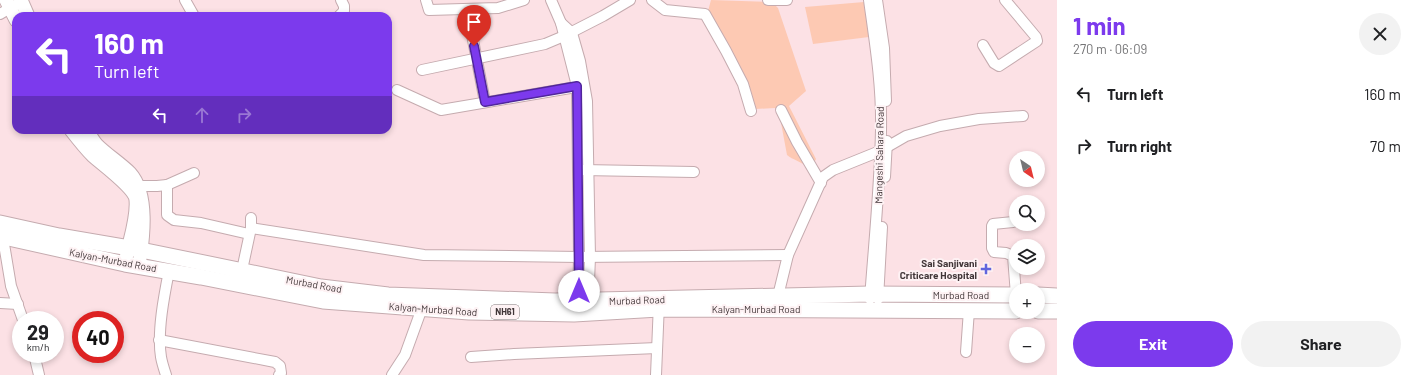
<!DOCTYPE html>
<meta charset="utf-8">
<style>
body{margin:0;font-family:Barlow,sans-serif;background:#f2f2f2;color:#202124;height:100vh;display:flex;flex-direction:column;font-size:15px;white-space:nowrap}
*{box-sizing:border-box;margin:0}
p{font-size:13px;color:#757577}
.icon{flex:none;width:22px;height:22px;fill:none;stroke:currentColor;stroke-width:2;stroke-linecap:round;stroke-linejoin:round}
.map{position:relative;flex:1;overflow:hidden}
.side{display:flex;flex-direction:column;background:#fff;width:360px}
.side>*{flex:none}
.banner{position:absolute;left:12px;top:12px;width:380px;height:122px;border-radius:12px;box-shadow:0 2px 6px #0003;background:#7c3aed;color:#fff;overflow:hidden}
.needle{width:26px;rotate:145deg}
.fabs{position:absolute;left:1009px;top:151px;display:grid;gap:8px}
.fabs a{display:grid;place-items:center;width:36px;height:36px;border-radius:50%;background:#fff;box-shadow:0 2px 6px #0003;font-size:20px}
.speed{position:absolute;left:12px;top:311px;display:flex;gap:8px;font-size:20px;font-weight:700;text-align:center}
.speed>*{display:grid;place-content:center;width:52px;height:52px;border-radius:50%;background:#fff;box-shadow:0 2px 6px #0003;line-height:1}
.speed small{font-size:10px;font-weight:400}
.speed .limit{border:6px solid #d22;background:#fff;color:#111}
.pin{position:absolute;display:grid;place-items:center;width:34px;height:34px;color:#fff;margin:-41px -17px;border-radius:50% 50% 50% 0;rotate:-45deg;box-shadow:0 0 4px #0007}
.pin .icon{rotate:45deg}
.me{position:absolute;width:44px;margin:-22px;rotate:0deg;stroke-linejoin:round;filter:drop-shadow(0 0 3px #0008)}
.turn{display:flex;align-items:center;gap:14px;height:84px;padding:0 16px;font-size:18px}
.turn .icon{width:52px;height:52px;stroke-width:2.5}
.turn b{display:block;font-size:28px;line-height:34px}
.lanes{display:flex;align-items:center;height:38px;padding:0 16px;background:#0003;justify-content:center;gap:20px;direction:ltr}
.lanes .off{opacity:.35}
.round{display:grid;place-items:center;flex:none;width:42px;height:42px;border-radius:21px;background:#f2f2f2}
.overview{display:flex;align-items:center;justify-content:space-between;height:68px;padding:0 16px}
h1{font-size:24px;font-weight:700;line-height:30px;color:#7c3aed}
.cta{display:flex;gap:8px;margin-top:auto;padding:8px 16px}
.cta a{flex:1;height:46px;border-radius:24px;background:#7c3aed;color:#fff;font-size:16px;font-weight:700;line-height:46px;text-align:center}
.cta a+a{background:#f2f2f2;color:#202124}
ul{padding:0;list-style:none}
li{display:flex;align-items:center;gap:12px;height:52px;padding:0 16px}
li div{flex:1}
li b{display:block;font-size:15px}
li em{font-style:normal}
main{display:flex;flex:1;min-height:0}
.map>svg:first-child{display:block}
.green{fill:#fdc9b3}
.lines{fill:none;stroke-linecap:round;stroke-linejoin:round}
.minor-casing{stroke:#c5abaf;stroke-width:12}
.major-casing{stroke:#c5abaf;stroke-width:15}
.highway-casing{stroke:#c5abaf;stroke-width:17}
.minor{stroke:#fff;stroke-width:10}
.major{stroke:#fff;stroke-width:13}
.highway{stroke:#fff;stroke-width:15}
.route-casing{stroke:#51269a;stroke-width:10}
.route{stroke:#7c3aed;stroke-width:7}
.poi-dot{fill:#6065dd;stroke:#fef2f4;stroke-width:1.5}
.labels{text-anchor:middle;stroke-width:4;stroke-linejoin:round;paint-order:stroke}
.shield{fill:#fef2f4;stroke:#7a6e70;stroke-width:1}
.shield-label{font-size:9px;font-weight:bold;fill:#413638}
.street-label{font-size:10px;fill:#413638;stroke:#fef2f4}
.poi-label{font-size:10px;font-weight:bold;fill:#413638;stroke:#fef2f4;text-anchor:end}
</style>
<main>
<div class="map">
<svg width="1057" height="375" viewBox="0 0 1057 375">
<rect width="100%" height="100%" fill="#fce1e5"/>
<g class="green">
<path d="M711,0L772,2L778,8L806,91L789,106L816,159L813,165L806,166C800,161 793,160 787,155L779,112L775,108L755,109L708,11Z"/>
<path d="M864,2L869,37L813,44L805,7Z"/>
</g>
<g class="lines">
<defs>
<g id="minor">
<path d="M185,0L194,16"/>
<path d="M426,0L429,10L498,8L524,0"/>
<path d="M551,0L561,23L577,86L579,257L578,306"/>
<path d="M652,0L665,10L705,14L726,51L743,84L751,111"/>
<path d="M768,0H787"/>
<path d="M869,0C875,43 882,86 881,130C880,186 874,243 870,299"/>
<path d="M877,0L884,48L886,101"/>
<path d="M467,9L485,102"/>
<path d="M0,14L15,5"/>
<path d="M339,16L344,11V6L341,0"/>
<path d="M561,23L572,33L580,61L587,101L590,257L588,306"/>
<path d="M983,45L994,63L999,66L1037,41L1036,37L1005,0"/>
<path d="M422,70L545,44L564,36L603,16L630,0"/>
<path d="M397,90L441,110L582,86"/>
<path d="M781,110L797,142L821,183"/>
<path d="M582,170L694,172"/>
<path d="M194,173L167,185V215L174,220L201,223L249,234"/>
<path d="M885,177L887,141"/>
<path d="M139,186H157L167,185"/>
<path d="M1013,222L993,224L992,226V248L994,252L1006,253L1013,256L1016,295"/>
<path d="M251,228L424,255L579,257L788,255"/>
<path d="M2,232L11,286L23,320"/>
<path d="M242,270L251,228V218"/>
<path d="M778,296L788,255L823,177L833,170L880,151L906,136L940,126L979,119L1023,116"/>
<path d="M878,299L882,227"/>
<path d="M0,303L18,304"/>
<path d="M159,340L275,362L280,366L281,373L279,375"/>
<path d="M966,352L969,310"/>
<path d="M34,354L39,375"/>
<path d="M471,357L514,354L657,348"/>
<path d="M166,375C164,369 162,363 161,357C157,332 164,296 169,271"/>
<path d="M392,375L405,355L422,308V304"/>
<path d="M656,375L659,303"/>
</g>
<g id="major">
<path d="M6,0L16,20"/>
<path d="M21,0L28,16"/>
<path d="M71,130C78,139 85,148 93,156C103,165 135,188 136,200C138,219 128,244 125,264"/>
<path d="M87,130C90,135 93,141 97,145C107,155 120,163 130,173C149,194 143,239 139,265"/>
</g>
<g id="highway">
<path d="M0,223L59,236L141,250L321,287L388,295L555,301L870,294L1016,295"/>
<path d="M0,236L125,264L201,277L323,301L469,312L574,314L659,309L1016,311"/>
<path d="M1038,295L1057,296"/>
<path d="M1038,311H1057"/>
</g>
</defs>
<use href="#minor" class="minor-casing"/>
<use href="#major" class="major-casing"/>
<use href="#highway" class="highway-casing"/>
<use href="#minor" class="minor"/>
<use href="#major" class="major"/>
<use href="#highway" class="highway"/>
</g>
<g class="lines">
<defs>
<path id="route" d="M474,46L485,102L577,86L579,291"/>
</defs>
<use href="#route" class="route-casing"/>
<use href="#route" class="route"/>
</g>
<path class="poi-dot" d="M984 263h4v4h4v4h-4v4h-4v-4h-4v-4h4z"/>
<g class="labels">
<rect class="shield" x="491" y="305" width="28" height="14" rx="3"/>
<g class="shield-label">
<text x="505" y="315">NH61</text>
</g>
<g class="street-label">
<text transform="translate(879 155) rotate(-89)" y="4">Mangeshi Sahara Road</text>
<text transform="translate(113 260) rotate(11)" y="4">Kalyan-Murbad Road</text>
<text transform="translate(314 284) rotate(10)" y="4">Murbad Road</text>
<text x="961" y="299">Murbad Road</text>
<text transform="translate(637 300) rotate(-2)" y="4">Murbad Road</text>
<text transform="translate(433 309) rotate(4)" y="4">Kalyan-Murbad Road</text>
<text x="756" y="313">Kalyan-Murbad Road</text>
</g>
<g class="poi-label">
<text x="977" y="267">Sai Sanjivani<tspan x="977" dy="12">Criticare Hospital</tspan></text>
</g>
</g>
</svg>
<div class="fabs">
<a><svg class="needle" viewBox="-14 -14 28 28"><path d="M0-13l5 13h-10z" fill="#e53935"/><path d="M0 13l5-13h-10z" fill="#757577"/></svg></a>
<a><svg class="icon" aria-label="search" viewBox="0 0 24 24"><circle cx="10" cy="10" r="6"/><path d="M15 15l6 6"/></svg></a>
<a><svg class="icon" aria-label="layers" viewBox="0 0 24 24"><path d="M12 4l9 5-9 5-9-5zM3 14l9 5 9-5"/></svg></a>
<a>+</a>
<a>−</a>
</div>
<div class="speed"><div>29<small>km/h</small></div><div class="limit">40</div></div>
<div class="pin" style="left:474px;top:46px;background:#d93025"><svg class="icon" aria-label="arrive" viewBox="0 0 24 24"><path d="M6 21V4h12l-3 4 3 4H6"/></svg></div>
<svg class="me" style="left:579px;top:291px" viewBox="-20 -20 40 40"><circle r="19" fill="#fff"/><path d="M0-13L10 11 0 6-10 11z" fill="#7c3aed"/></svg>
<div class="banner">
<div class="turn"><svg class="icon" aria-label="left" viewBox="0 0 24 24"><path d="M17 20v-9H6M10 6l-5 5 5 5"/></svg><div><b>160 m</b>Turn left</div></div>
<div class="lanes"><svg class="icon" aria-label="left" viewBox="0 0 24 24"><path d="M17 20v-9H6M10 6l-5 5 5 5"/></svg><svg class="icon off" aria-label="ahead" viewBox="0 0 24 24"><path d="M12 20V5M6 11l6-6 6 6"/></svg><svg class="icon off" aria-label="right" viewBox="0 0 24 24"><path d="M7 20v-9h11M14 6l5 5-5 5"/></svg></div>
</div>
</div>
<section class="side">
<div class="overview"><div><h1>1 min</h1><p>270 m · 06:09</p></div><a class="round"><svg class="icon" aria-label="close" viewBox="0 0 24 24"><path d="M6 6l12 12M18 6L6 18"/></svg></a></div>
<ul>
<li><svg class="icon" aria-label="left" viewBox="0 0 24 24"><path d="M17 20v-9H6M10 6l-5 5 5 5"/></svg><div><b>Turn left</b></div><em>160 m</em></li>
<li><svg class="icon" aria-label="right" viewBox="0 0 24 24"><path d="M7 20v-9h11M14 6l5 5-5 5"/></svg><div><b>Turn right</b></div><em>70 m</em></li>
</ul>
<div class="cta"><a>Exit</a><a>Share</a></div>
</section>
</main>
